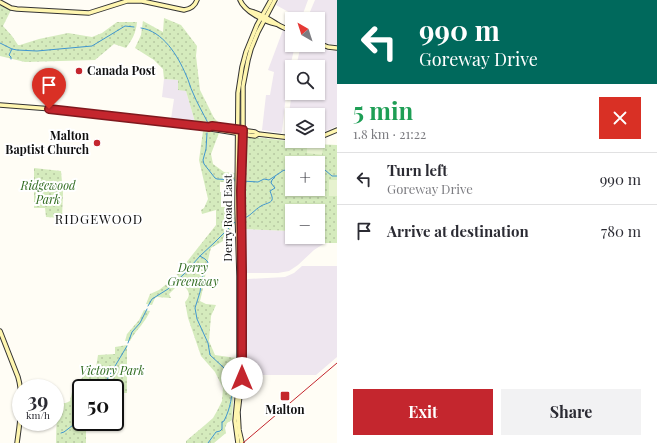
<!DOCTYPE html>
<meta charset="utf-8">
<style>
body{margin:0;font-family:"Playfair Display",serif;background:#f2f2f3;color:#2b2b33;height:100vh;display:flex;flex-direction:column;font-size:15px;white-space:nowrap}
*{box-sizing:border-box;margin:0}
p{font-size:13px;color:#7c7c81}
.icon{flex:none;width:22px;height:22px;fill:none;stroke:currentColor;stroke-width:2;stroke-linecap:round;stroke-linejoin:round}
.map{position:relative;flex:1;overflow:hidden}
.drawer{display:flex;flex-direction:column;background:#fff;width:320px}
.drawer>*{flex:none}
.hud{background:#00695c;color:#fff;overflow:hidden}
.needle{width:26px;rotate:321deg}
.controls{position:absolute;left:285px;top:12px;display:grid;gap:8px}
.controls a{display:grid;place-items:center;width:40px;height:40px;border-radius:0px;background:#fff;box-shadow:0 1px 3px #0004;font-size:20px}
.speed{position:absolute;left:12px;top:379px;display:flex;gap:8px;font-size:20px;font-weight:700;text-align:center}
.speed>*{display:grid;place-content:center;width:52px;height:52px;border-radius:50%;background:#fff;box-shadow:0 1px 3px #0004;line-height:1}
.speed small{font-size:10px;font-weight:400}
.speed .limit{border:2px solid #111;border-radius:6px;background:#fff;color:#111}
.pin{position:absolute;display:grid;place-items:center;width:34px;height:34px;color:#fff;margin:-41px -17px;border-radius:50% 50% 50% 0;rotate:-45deg;box-shadow:0 0 4px #0007}
.pin .icon{rotate:45deg}
.me{position:absolute;width:44px;margin:-22px;rotate:0deg;stroke-linejoin:round;filter:drop-shadow(0 0 3px #0008)}
.turn{display:flex;align-items:center;gap:14px;height:84px;padding:0 16px;font-size:18px}
.turn .icon{width:52px;height:52px;stroke-width:2.5}
.turn b{display:block;font-size:28px;line-height:34px}
.round{display:grid;place-items:center;flex:none;width:42px;height:42px;border-radius:0px;background:#f2f2f3}
.head{display:flex;align-items:center;justify-content:space-between;height:68px;padding:0 16px}
h1{font-size:24px;font-weight:700;line-height:30px;color:#1e9e55}
.button{display:flex;gap:8px;margin-top:auto;padding:8px 16px}
.button a{flex:1;height:46px;border-radius:0px;background:#c4262e;color:#fff;font-size:16px;font-weight:700;line-height:46px;text-align:center}
.button a+a{background:#f2f2f3;color:#2b2b33}
ul{padding:0;list-style:none}
li{display:flex;align-items:center;gap:12px;height:52px;padding:0 16px;border-top:1px solid #e1e1e2}
li div{flex:1}
li b{display:block;font-size:15px}
li em{font-style:normal}
main{display:flex;flex:1;min-height:0}
.map>svg:first-child{display:block}
.industrial{fill:#eee6ef}
.green{fill:url(#green-dots);fill-rule:evenodd}
.pitch{fill:#e6f2cf}
.lines{fill:none;stroke-linecap:round;stroke-linejoin:round}
.stream{stroke:#3f96cf;stroke-width:1}
.secondary-casing{stroke:#333;stroke-width:5.5}
.secondary{stroke:#fff6b0;stroke-width:3.5}
.rail{stroke:#c4262e;stroke-width:1}
.route-casing{stroke:#7f191e;stroke-width:10}
.route{stroke:#c4262e;stroke-width:7}
.poi-dot{fill:#c4262e;stroke:#fff;stroke-width:1.5}
.labels{text-anchor:middle;stroke-width:4;stroke-linejoin:round;paint-order:stroke}
.poi-label{font-size:12px;font-weight:bold;fill:#111;stroke:#fff;text-anchor:start}
.park-label{font-size:12px;font-style:italic;fill:#2f6b1f;stroke:#fff}
.street-label{font-size:12px;fill:#111;stroke:#fff}
.neighbourhood-label{font-size:13px;letter-spacing:1px;fill:#111;stroke:#fff}
</style>
<main>
<div class="map">
<svg width="337" height="443" viewBox="0 0 337 443">
<defs>
<pattern id="green-dots" width="8" height="8" patternUnits="userSpaceOnUse"><rect width="8" height="8" fill="#d5ebbd"/><path d="M2 2h.1M6 6h.1" fill="none" stroke="#b6c8a1" stroke-width="1.8" stroke-linecap="round"/></pattern>
</defs>
<rect width="100%" height="100%" fill="#fffdf5"/>
<g class="industrial">
<path d="M279,0H308L301,19H292V29L289,27L294,15L276,5Z"/>
<path d="M315,0H337V45L325,43L318,40V19H307Z"/>
<path d="M283,30L292,35V45H295L288,76L282,132L281,133L262,130L266,95H270L274,72L268,70Z"/>
<path d="M301,45H314L331,51H337V126L320,134L318,135V115H292V121H288L292,91V93H318V67H296Z"/>
<path d="M164,79L178,80L186,91L195,122L171,119L174,99L162,97Z"/>
<path d="M318,221L325,228V243L314,250L298,265L289,271L278,273H246L244,271L243,229L292,231V237H318Z"/>
<path d="M302,266H337V357L316,375H248L245,362L244,347L245,281L248,279L285,277L294,273Z"/>
</g>
<g class="green">
<path d="M0,5L11,10L3,26L12,36L18,45H20L39,39L68,33L92,37L102,33L117,22H137C136,33 132,40 126,48L114,44L95,60L25,62L0,56Z"/>
<path d="M164,18L181,25L197,46L196,56L200,90L214,118L220,124L195,122L186,91L178,90V80L164,79L163,69L154,60L135,48L141,35L143,21L163,32Z"/>
<path d="M203,131L219,133L211,154L213,164L224,172L235,173V182H220V192H221V207H234L235,224L223,238V241L211,248C206,265 205,283 200,301L206,304L216,305L211,316L209,341L215,355L236,358L232,420L227,423L225,428L226,433L214,443H186V441L205,425L213,418L217,411L222,401L223,388L215,372L201,356L188,318L185,302C193,294 187,288 180,283L169,294L171,298L157,297L155,298L152,305L146,304L150,294L159,290L174,278L216,225V210L202,214L201,210L204,208L208,199L199,160Z"/>
<path d="M245,136L313,144L337,145V243H325V228L318,221V211H292V231L244,229ZM292,163H318V189H292Z"/>
<path d="M34,168L61,171L63,193L62,218L46,217L45,208H34Z"/>
<path d="M144,310L150,311C145,323 136,330 130,341H125L127,334L139,320Z"/>
<path d="M127,345V393H120L115,396V388H81V422H86V443H56L57,403H66L70,401L72,392L80,391V380L88,372V367L96,368L98,355L115,354V347Z"/>
</g>
<g class="pitch">
<path d="M307,146L323,148L322,155L307,153Z"/>
<rect x="329" y="180" width="8" height="16"/>
</g>
<g class="lines">
<g class="stream">
<path d="M141,28C163,31 178,56 186,75C189,81 190,87 193,93C197,103 203,113 208,123"/>
<path d="M0,43L12,49L17,50L37,51L92,46L125,26L134,27"/>
<path d="M11,59V57L9,55L12,49"/>
<path d="M207,133L206,149L203,160L204,164L215,178L217,179L235,180"/>
<path d="M313,163H317"/>
<path d="M318,164L332,176H337"/>
<path d="M242,181L258,182L264,179L269,180L284,170L286,171L292,168"/>
<path d="M242,219C250,217 254,210 261,206C264,204 271,203 272,200C273,198 271,194 270,191L275,188L271,183L272,180L275,177"/>
<path d="M200,256L205,259L208,262L202,278L200,292L195,308L197,319L208,343L210,355L223,367L227,371L232,377L233,381C232,396 231,407 224,421L222,422V429L220,431L216,432L208,443"/>
<path d="M148,306L152,299L168,289L184,274L200,256L215,242L236,221"/>
<path d="M128,343L132,332L140,323L147,309"/>
<path d="M102,388L127,346"/>
<path d="M61,433L64,432L81,419"/>
</g>
<defs>
<g id="secondary">
<path d="M240,0C244,11 265,22 276,24"/>
<path d="M0,2L11,8L17,9L89,13L127,1H142L184,10C191,9 195,6 197,0"/>
<path d="M250,11C260,13 269,19 277,24C281,27 287,29 292,31"/>
<path d="M318,43L328,47L337,48"/>
<path d="M0,105L65,110L209,127L212,126L255,132L258,134L292,138"/>
<path d="M209,127L211,129L255,136L258,134"/>
<path d="M318,138L337,130"/>
<path d="M0,331L18,377C24,398 20,421 17,443"/>
<path d="M238,443L235,421L239,378V276L237,206L238,93L242,67L246,52L257,25L271,0"/>
<path d="M242,443L239,430L238,412L242,378V271L241,191L243,126V86L248,60L251,49L258,32L275,0"/>
</g>
</defs>
<use href="#secondary" class="secondary-casing"/>
<use href="#secondary" class="secondary"/>
<path class="rail" d="M243,443L337,363"/>
</g>
<g class="lines">
<defs>
<path id="route" d="M49,109L209,127L212,126L243,130L241,191L242,271V378"/>
</defs>
<use href="#route" class="route-casing"/>
<use href="#route" class="route"/>
</g>
<g class="poi-dot">
<circle cx="79" cy="71" r="4"/>
<circle cx="97" cy="143" r="4"/>
<rect x="280" y="391" width="10" height="10" rx="2"/>
</g>
<g class="labels">
<g class="poi-label">
<text x="87" y="75">Canada Post</text>
<text x="89" y="140" text-anchor="end">Malton<tspan x="89" dy="14">Baptist Church</tspan></text>
<text x="285" y="414" text-anchor="middle">Malton</text>
</g>
<g class="park-label">
<text x="48" y="190">Ridgewood<tspan x="48" dy="14">Park</tspan></text>
<text x="193" y="272">Derry<tspan x="193" dy="14">Greenway</tspan></text>
<text x="112" y="375">Victory Park</text>
</g>
<g class="street-label">
<text transform="translate(228 218) rotate(-90)" y="4">Derry Road East</text>
</g>
<g class="neighbourhood-label">
<text x="99" y="224">RIDGEWOOD</text>
</g>
</g>
</svg>
<div class="controls">
<a><svg class="needle" viewBox="-14 -14 28 28"><path d="M0-13l5 13h-10z" fill="#e53935"/><path d="M0 13l5-13h-10z" fill="#7c7c81"/></svg></a>
<a><svg class="icon" aria-label="search" viewBox="0 0 24 24"><circle cx="10" cy="10" r="6"/><path d="M15 15l6 6"/></svg></a>
<a><svg class="icon" aria-label="layers" viewBox="0 0 24 24"><path d="M12 4l9 5-9 5-9-5zM3 14l9 5 9-5"/></svg></a>
<a>+</a>
<a>−</a>
</div>
<div class="speed"><div>39<small>km/h</small></div><div class="limit">50</div></div>
<div class="pin" style="left:49px;top:109px;background:#d93025"><svg class="icon" aria-label="arrive" viewBox="0 0 24 24"><path d="M6 21V4h12l-3 4 3 4H6"/></svg></div>
<svg class="me" style="left:242px;top:378px" viewBox="-20 -20 40 40"><circle r="19" fill="#fff"/><path d="M0-13L10 11 0 6-10 11z" fill="#c4262e"/></svg>
</div>
<section class="drawer">
<div class="hud">
<div class="turn"><svg class="icon" aria-label="left" viewBox="0 0 24 24"><path d="M17 20v-9H6M10 6l-5 5 5 5"/></svg><div><b>990 m</b>Goreway Drive</div></div>
</div>
<div class="head"><div><h1>5 min</h1><p>1.8 km · 21:22</p></div><a class="round" style="background:#d93025;color:#fff"><svg class="icon" aria-label="close" viewBox="0 0 24 24"><path d="M6 6l12 12M18 6L6 18"/></svg></a></div>
<ul>
<li><svg class="icon" aria-label="left" viewBox="0 0 24 24"><path d="M17 20v-9H6M10 6l-5 5 5 5"/></svg><div><b>Turn left</b><p>Goreway Drive</p></div><em>990 m</em></li>
<li><svg class="icon" aria-label="arrive" viewBox="0 0 24 24"><path d="M6 21V4h12l-3 4 3 4H6"/></svg><div><b>Arrive at destination</b></div><em>780 m</em></li>
</ul>
<div class="button"><a>Exit</a><a>Share</a></div>
</section>
</main>
